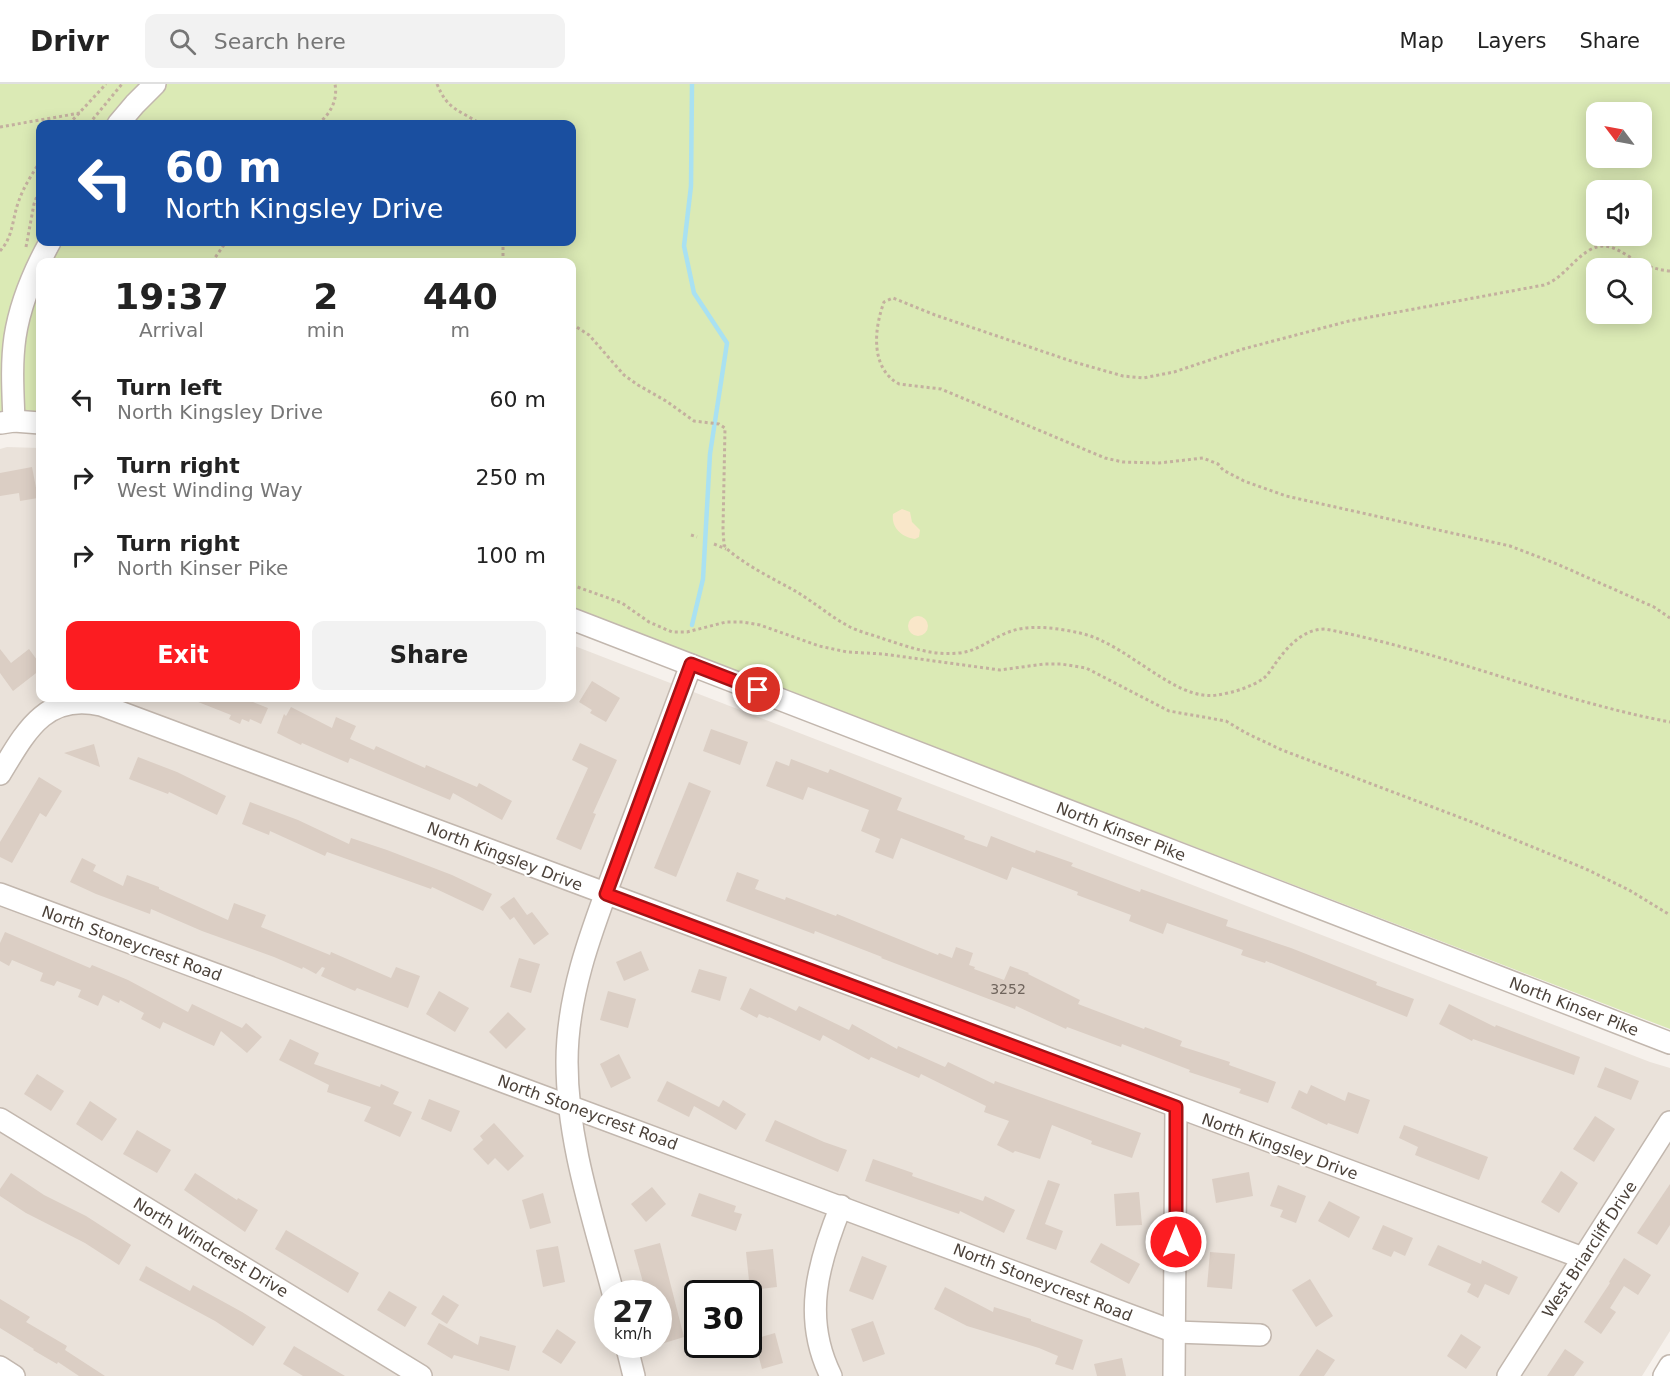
<!DOCTYPE html>
<style>
body{margin:0;font-family:"DejaVu Sans",sans-serif;background:#f2f2f2;color:#222;height:100vh;display:flex;flex-direction:column;font-size:22px;white-space:nowrap}
*{box-sizing:border-box;margin:0}
p{font-size:20px;color:#767676}
.icon{flex:none;width:33px;height:33px;fill:none;stroke:currentColor;stroke-width:2;stroke-linecap:round;stroke-linejoin:round}
.map{position:relative;flex:1;overflow:hidden}
.details{position:absolute;left:36px;top:174px;width:540px;height:444px;display:flex;flex-direction:column;background:#fff;border-radius:12px;box-shadow:0 3px 15px #0003}
.details>*{flex:none}
.hud{position:absolute;left:36px;top:36px;width:540px;height:126px;border-radius:12px;box-shadow:0 3px 15px #0003;background:#1a4fa0;color:#fff;overflow:hidden}
.needle{width:39px;rotate:302deg}
.tools{position:absolute;left:1586px;top:18px;display:grid;gap:12px}
.tools a{display:grid;place-items:center;width:66px;height:66px;border-radius:12px;background:#fff;box-shadow:0 3px 15px #0003;font-size:30px}
.speed{position:absolute;left:594px;top:1196px;display:flex;gap:12px;font-size:30px;font-weight:700;text-align:center}
.speed>*{display:grid;place-content:center;width:78px;height:78px;border-radius:50%;background:#fff;box-shadow:0 3px 15px #0003;line-height:1}
.speed small{font-size:15px;font-weight:400}
.speed .limit{border:3px solid #111;border-radius:9px;background:#fff;color:#111}
.pin{position:absolute;display:grid;place-items:center;width:51px;height:51px;color:#fff;margin:-26px;border:3px solid #fff;border-radius:50%;box-shadow:0 2px 6px #0007}
.me{position:absolute;width:66px;margin:-33px;rotate:0deg;stroke-linejoin:round;filter:drop-shadow(0 0 4px #0008)}
.turn{display:flex;align-items:center;gap:21px;height:126px;padding:0 30px;font-size:27px}
.turn .icon{width:78px;height:78px;stroke-width:2.5}
.turn b{display:block;font-size:42px;line-height:51px}
.eta{display:flex;justify-content:space-evenly;align-items:center;height:102px;text-align:center}
.eta b{font-size:36px;font-weight:800;line-height:42px}
.primary-button{display:flex;gap:12px;margin-top:auto;padding:12px 30px}
.primary-button a{flex:1;height:69px;border-radius:12px;background:#fc1c21;color:#fff;font-size:24px;font-weight:800;line-height:69px;text-align:center}
.primary-button a+a{background:#f2f2f2;color:#222}
ul{padding:0;list-style:none}
li{display:flex;align-items:center;gap:18px;height:78px;padding:0 30px}
li div{flex:1}
li b{display:block;font-size:22px}
li em{font-style:normal}
header{display:flex;align-items:center;gap:36px;box-sizing:border-box;height:84px;padding:0 30px;background:#fff;border-bottom:2px solid #e0e0e0}
header strong{font-size:28px}
nav{display:flex;gap:33px;margin-inline-start:auto;font-size:21px}
.search{width:420px;height:54px;background:#f2f2f2;display:flex;align-items:center;gap:15px;box-sizing:border-box;padding:0 21px;border-radius:12px;color:#767676;font-size:22px}
.map>svg:first-child{display:block}
.residential{fill:#eae2da;fill-rule:evenodd}
.green{fill:#dbeab5;fill-rule:evenodd}
.sand{fill:#f9e7c9}
.lines{fill:none;stroke-linecap:round;stroke-linejoin:round}
.stream{stroke:#a9e1f2;stroke-width:4.5}
.building{fill:#dbcec4}
.minor-casing{stroke:#c2b7ae;stroke-width:24}
.path{stroke:#c4b09f;stroke-width:3;stroke-dasharray:3 3;stroke-linecap:butt}
.minor{stroke:#fff;stroke-width:21}
.route-casing{stroke:#a41215;stroke-width:15}
.route{stroke:#fc1c21;stroke-width:10}
.labels{text-anchor:middle;stroke-width:4.5;stroke-linejoin:round;paint-order:stroke}
.number-label{font-size:14px;fill:#6f645c}
.street-label{font-size:16px;fill:#4b4139;stroke:#fff}
</style>
<header>
<strong>Drivr</strong>
<div class="search"><svg class="icon" aria-label="search" viewBox="0 0 24 24"><circle cx="10" cy="10" r="6"/><path d="M15 15l6 6"/></svg>Search here</div>
<nav><a>Map</a><a>Layers</a><a>Share</a></nav>
</header>
<div class="map">
<svg width="1670" height="1292" viewBox="0 0 1670 1292">
<rect width="100%" height="100%" fill="#f6f1ec"/>
<path class="residential" d="M7,363L40,364V614H572V561L1650,978L1670,984V1247L1642,1292H0V365ZM608,1209H658V1260H608ZM698,1209H748V1260H698Z"/>
<path class="green" d="M0,0H1670V945L572,524V178H40V327L0,328ZM1596,28H1641V74H1596ZM40,40H572V158H40ZM1596,106H1641V152H1596ZM1596,184H1641V230H1596Z"/>
<g class="sand">
<path d="M902,425L910,428L912,438L920,446L919,453L915,455C902,453 891,444 893,430Z"/>
<circle cx="918" cy="542" r="10"/>
</g>
<g class="lines">
<path class="stream" d="M692,541L703,495L710,370L727,259L694,209L684,162L691,102L692,0"/>
</g>
<g class="building">
<path d="M32,383L38,414L20,417L19,409L0,412V389Z"/>
<path d="M0,565L11,579L29,565L40,580V586L13,607L0,589Z"/>
<path d="M592,597L620,614L606,638L590,629L592,626L579,618Z"/>
<path d="M188,614H243L268,624L261,640L250,635L249,638L242,635L240,640L229,635L231,631Z"/>
<path d="M291,623L332,644L336,633L356,642L350,655L374,666L376,662L425,684L426,681L477,703L479,699L512,717L502,736L453,709L450,716L350,674L348,679L302,659L301,661L277,649L284,630L286,632Z"/>
<path d="M711,645L748,658L740,681L703,667Z"/>
<path d="M580,659L617,676L593,729L596,730L581,766L556,755L588,684L572,676Z"/>
<path d="M94,660L100,683L64,669Z"/>
<path d="M138,673L177,688L226,712L217,731L169,708L168,710L129,695Z"/>
<path d="M791,675L828,689L830,685L902,714L897,726L965,752L964,755L987,763L991,752L1035,769L1036,766L1073,779L1071,782L1140,808L1141,805L1228,836L1226,842L1291,864L1377,898L1376,901L1414,915L1407,933L1266,877L1265,879L1241,871L1243,866L1167,839L1163,850L1129,837L1131,831L1077,811L1078,808L1012,783L1007,796L901,754L893,775L875,768L880,755L861,747L869,726L808,703L803,716L766,702L776,677L789,682Z"/>
<path d="M39,693L62,707L46,733L40,729L12,779L0,773V758Z"/>
<path d="M689,698L711,707L676,793L654,784Z"/>
<path d="M250,718L298,736L349,760L351,754L387,766L452,791L492,810L483,827L432,803L431,805L327,768L325,772L270,747L269,751L242,740Z"/>
<path d="M82,774L96,781L93,787L123,802L127,791L159,803V805L228,836L234,819L266,831L261,843L330,871L331,868L391,894L396,883L420,892L408,924L357,904L355,907L321,892L325,884L322,883L316,890L303,883L302,885L274,873L202,847L151,825L150,830L96,810L70,798Z"/>
<path d="M737,788L759,796L755,805L785,816L786,813L836,832L837,830L938,871L939,869L952,874L956,863L973,869L969,881L975,883L974,885L1004,896L1010,882L1029,889L1028,890L1080,916L1078,920L1144,945L1145,943L1182,957L1180,962L1230,978L1229,981L1276,998L1268,1019L1239,1009L1241,1005L1189,988L1190,986L1122,960L1121,963L1067,943L1066,945L1016,922L1015,925L881,874L882,873L815,847L814,850L726,817Z"/>
<path d="M514,813L527,831L532,828L549,850L534,861L514,833L510,836L500,823Z"/>
<path d="M5,848L90,884L92,881L128,896L188,928L192,920L242,944L246,939L262,953L247,969L221,947L214,962L163,938L160,945L141,935L144,929L120,916L119,919L103,911L98,922L78,913L81,906L57,897L54,902L40,897L43,889L12,876L9,882L0,877V859Z"/>
<path d="M641,867L649,886L624,897L616,878Z"/>
<path d="M519,874L540,880L531,909L510,903Z"/>
<path d="M699,885L727,893L720,917L691,908Z"/>
<path d="M750,904L796,927L799,922L849,946L852,940L897,965L898,962L945,983L948,978L994,1000L995,997L1141,1049L1132,1074L1091,1060L1092,1057L1052,1041L1040,1075L1015,1067L1013,1069L997,1061L1009,1037L984,1028L986,1022L921,990L919,994L871,973L869,976L823,951L820,957L769,933L768,934L759,930L757,934L740,925Z"/>
<path d="M439,907L469,924L455,948L426,930Z"/>
<path d="M608,907L636,915L628,944L600,936Z"/>
<path d="M1449,920L1495,943L1496,941L1580,973L1574,991L1473,955L1472,957L1439,940Z"/>
<path d="M508,928L526,945L506,965L489,948Z"/>
<path d="M290,955L319,969L314,980L380,1003L381,1000L399,1008L393,1020L412,1028L400,1053L364,1037L371,1023L327,1008L329,1001L279,976Z"/>
<path d="M619,970L631,994L611,1004L600,980Z"/>
<path d="M1605,983L1639,997L1631,1016L1597,1003Z"/>
<path d="M37,990L64,1007L51,1027L24,1010Z"/>
<path d="M667,997L719,1023L723,1016L746,1030L736,1046L694,1022L689,1033L657,1017Z"/>
<path d="M1311,1001L1345,1017L1348,1008L1370,1016L1358,1050L1328,1039L1327,1041L1291,1024L1299,1006L1307,1010Z"/>
<path d="M429,1015L460,1027L451,1048L421,1035Z"/>
<path d="M90,1017L117,1035L102,1057L76,1040Z"/>
<path d="M1595,1032L1615,1045L1594,1078L1573,1065Z"/>
<path d="M775,1036L824,1058L847,1066L838,1088L765,1057Z"/>
<path d="M494,1039L524,1072L508,1087L495,1074L488,1081L473,1065L483,1056L480,1052Z"/>
<path d="M1404,1041L1488,1073L1479,1096L1415,1071L1418,1063L1399,1054Z"/>
<path d="M137,1046L171,1066L157,1089L123,1070Z"/>
<path d="M873,1075L913,1089L912,1092L983,1117L985,1112L1015,1126L1004,1149L960,1127L959,1130L865,1097Z"/>
<path d="M1561,1087L1578,1099L1559,1129L1541,1118Z"/>
<path d="M1249,1088L1253,1112L1216,1119L1212,1095Z"/>
<path d="M11,1089L44,1111L86,1132L131,1161L119,1181L85,1159L26,1129L0,1112V1105Z"/>
<path d="M195,1089L237,1116L238,1114L258,1126L245,1148L184,1106Z"/>
<path d="M1048,1096L1060,1100L1045,1140L1063,1147L1056,1166L1026,1155Z"/>
<path d="M1670,1100V1141L1657,1161L1637,1149Z"/>
<path d="M1278,1101L1306,1112L1296,1139L1280,1133L1283,1126L1270,1122Z"/>
<path d="M652,1103L666,1120L646,1138L631,1120Z"/>
<path d="M1139,1108L1142,1141L1116,1142L1114,1110Z"/>
<path d="M543,1109L551,1139L530,1145L522,1116Z"/>
<path d="M699,1109L736,1122L734,1128L742,1130L736,1147L691,1132Z"/>
<path d="M1329,1117L1360,1133L1349,1154L1318,1137Z"/>
<path d="M1383,1141L1413,1154L1405,1172L1394,1167L1391,1173L1372,1165Z"/>
<path d="M286,1146L359,1189L348,1209L275,1165Z"/>
<path d="M660,1159L684,1253L661,1260L658,1252V1209H646L634,1166Z"/>
<path d="M1101,1159L1140,1180L1129,1200L1090,1178Z"/>
<path d="M1438,1161L1481,1180L1482,1176L1518,1193L1509,1211L1485,1200L1478,1214L1467,1208L1471,1200L1428,1181Z"/>
<path d="M558,1162L565,1198L543,1203L536,1166Z"/>
<path d="M773,1165L777,1203L750,1206L746,1168Z"/>
<path d="M1210,1168L1235,1170L1232,1205L1207,1203Z"/>
<path d="M862,1172L887,1182L873,1216L849,1207Z"/>
<path d="M1624,1174L1651,1191L1638,1211L1624,1202L1610,1224L1616,1228L1601,1250L1584,1238L1610,1199L1609,1198Z"/>
<path d="M146,1182L190,1207L193,1201L242,1228L266,1243L253,1262L215,1237L139,1196Z"/>
<path d="M1310,1195L1333,1232L1316,1243L1292,1206Z"/>
<path d="M945,1203L993,1228L994,1223L1031,1235V1237L1083,1256L1073,1286L1055,1280L1058,1272L1039,1264L967,1242L934,1225Z"/>
<path d="M389,1207L417,1223L405,1243L377,1226Z"/>
<path d="M443,1211L459,1221L447,1240L431,1230Z"/>
<path d="M0,1215L30,1233L26,1238L67,1262L65,1266L105,1292H79L58,1278L57,1280L33,1266L34,1265L0,1244Z"/>
<path d="M873,1237L885,1270L863,1278L851,1245Z"/>
<path d="M439,1239L478,1261L480,1252L516,1262L509,1287L454,1271L452,1275L427,1260Z"/>
<path d="M557,1245L576,1258L561,1280L542,1268Z"/>
<path d="M775,1249L783,1279L762,1285L754,1255Z"/>
<path d="M1461,1250L1481,1263L1466,1285L1447,1272Z"/>
<path d="M294,1262L345,1292H303L283,1280Z"/>
<path d="M1317,1265L1335,1276L1324,1292H1299Z"/>
<path d="M1565,1265L1584,1278L1574,1292H1547Z"/>
<path d="M1122,1274L1126,1292H1097L1094,1280Z"/>
</g>
<g class="lines">
<defs>
<g id="minor">
<path d="M118,40L135,20L155,0"/>
<path d="M14,337C13,309 11,281 15,253C20,220 34,187 50,158"/>
<path d="M1,339L14,337L40,339"/>
<path d="M572,535L1670,959"/>
<path d="M0,690C25,649 45,608 101,621L1583,1174"/>
<path d="M0,810L1175,1248L1260,1251"/>
<path d="M0,1035L421,1292"/>
<path d="M613,1209C593,1133 567,1057 567,978C567,904 596,836 621,768C645,705 668,643 691,581"/>
<path d="M626,1260L634,1292"/>
<path d="M0,1283L14,1292"/>
<path d="M831,1292C802,1234 818,1179 841,1122"/>
<path d="M1174,1292L1176,1023"/>
<path d="M1508,1292L1670,1038"/>
<path d="M1664,1292L1670,1282"/>
</g>
</defs>
<use href="#minor" class="minor-casing"/>
<g class="path">
<path d="M437,0C448,27 459,25 480,40"/>
<path d="M69,40L106,0"/>
<path d="M89,40L122,0"/>
<path d="M318,40C330,30 338,17 335,0"/>
<path d="M0,43L80,29"/>
<path d="M26,163L34,120L40,104"/>
<path d="M0,167C13,153 12,137 18,119C23,104 32,90 40,78"/>
<path d="M212,178L226,158"/>
<path d="M503,178V158"/>
<path d="M1670,187C1660,186 1652,184 1643,180C1624,172 1609,153 1588,167C1572,177 1562,195 1544,201L1349,237L1243,265L1174,288L1143,294L1123,292L1074,278L935,231L893,214L884,218C874,245 870,284 899,300L941,305L1105,374L1123,378L1159,379L1203,374L1218,380L1223,386L1244,397L1286,412L1510,462L1557,480L1654,523L1670,534"/>
<path d="M572,240L589,251L624,291L638,301L666,317L694,337L719,340L725,344L723,445L724,461L727,465C748,483 774,495 797,508C815,519 831,533 850,543C860,548 873,551 884,555C909,563 932,572 959,569C977,567 988,557 1004,550C1027,539 1056,544 1080,549C1127,559 1175,618 1217,611C1232,609 1252,603 1264,594C1268,591 1272,584 1275,580C1287,563 1303,545 1325,545C1442,567 1553,616 1670,638"/>
<path d="M691,451L697,453"/>
<path d="M714,460L726,465"/>
<path d="M572,501L622,519L649,538L672,548H687L726,538H743L760,541L819,562L847,568L883,570L1000,586L1044,580H1061L1086,584L1169,627L1226,637L1246,649L1282,666L1472,738L1586,785L1629,806L1670,831"/>
</g>
<use href="#minor" class="minor"/>
</g>
<g class="lines">
<defs>
<path id="route" d="M758,606L691,580L606,810L1176,1023V1158"/>
</defs>
<use href="#route" class="route-casing"/>
<use href="#route" class="route"/>
</g>
<g class="labels">
<g class="number-label">
<text x="1008" y="910">3252</text>
</g>
<g class="street-label">
<text transform="translate(1121 747) rotate(21)" y="6">North Kinser Pike</text>
<text transform="translate(505 772) rotate(21)" y="6">North Kingsley Drive</text>
<text transform="translate(132 859) rotate(20)" y="6">North Stoneycrest Road</text>
<text transform="translate(1574 922) rotate(21)" y="6">North Kinser Pike</text>
<text transform="translate(588 1028) rotate(20)" y="6">North Stoneycrest Road</text>
<text transform="translate(1280 1062) rotate(20)" y="6">North Kingsley Drive</text>
<text transform="translate(211 1163) rotate(31)" y="6">North Windcrest Drive</text>
<text transform="translate(1589 1165) rotate(-57)" y="6">West Briarcliff Drive</text>
<text transform="translate(1043 1198) rotate(21)" y="6">North Stoneycrest Road</text>
</g>
</g>
</svg>
<div class="tools">
<a><svg class="needle" viewBox="-14 -14 28 28"><path d="M0-13l5 13h-10z" fill="#e53935"/><path d="M0 13l5-13h-10z" fill="#767676"/></svg></a>
<a><svg class="icon" aria-label="sound" viewBox="0 0 24 24"><path d="M4 9h4l5-4v14l-5-4H4zM17 9q2 3 0 6"/></svg></a>
<a><svg class="icon" aria-label="search" viewBox="0 0 24 24"><circle cx="10" cy="10" r="6"/><path d="M15 15l6 6"/></svg></a>
</div>
<div class="speed"><div>27<small>km/h</small></div><div class="limit">30</div></div>
<div class="pin" style="left:758px;top:606px;background:#d93025"><svg class="icon" aria-label="arrive" viewBox="0 0 24 24"><path d="M6 21V4h12l-3 4 3 4H6"/></svg></div>
<svg class="me" style="left:1176px;top:1158px" viewBox="-20 -20 40 40"><circle r="17" fill="#fc1c21" stroke="#fff" stroke-width="3"/><path d="M0-11L8 9 0 5-8 9z" fill="#fff"/></svg>
<div class="hud">
<div class="turn"><svg class="icon" aria-label="left" viewBox="0 0 24 24"><path d="M17 20v-9H6M10 6l-5 5 5 5"/></svg><div><b>60 m</b>North Kingsley Drive</div></div>
</div>
<section class="details">
<div class="eta">
<div><b>19:37</b><p>Arrival</p></div>
<div><b>2</b><p>min</p></div>
<div><b>440</b><p>m</p></div>
</div>
<ul>
<li><svg class="icon" aria-label="left" viewBox="0 0 24 24"><path d="M17 20v-9H6M10 6l-5 5 5 5"/></svg><div><b>Turn left</b><p>North Kingsley Drive</p></div><em>60 m</em></li>
<li><svg class="icon" aria-label="right" viewBox="0 0 24 24"><path d="M7 20v-9h11M14 6l5 5-5 5"/></svg><div><b>Turn right</b><p>West Winding Way</p></div><em>250 m</em></li>
<li><svg class="icon" aria-label="right" viewBox="0 0 24 24"><path d="M7 20v-9h11M14 6l5 5-5 5"/></svg><div><b>Turn right</b><p>North Kinser Pike</p></div><em>100 m</em></li>
</ul>
<div class="primary-button"><a>Exit</a><a>Share</a></div>
</section>
</div>
